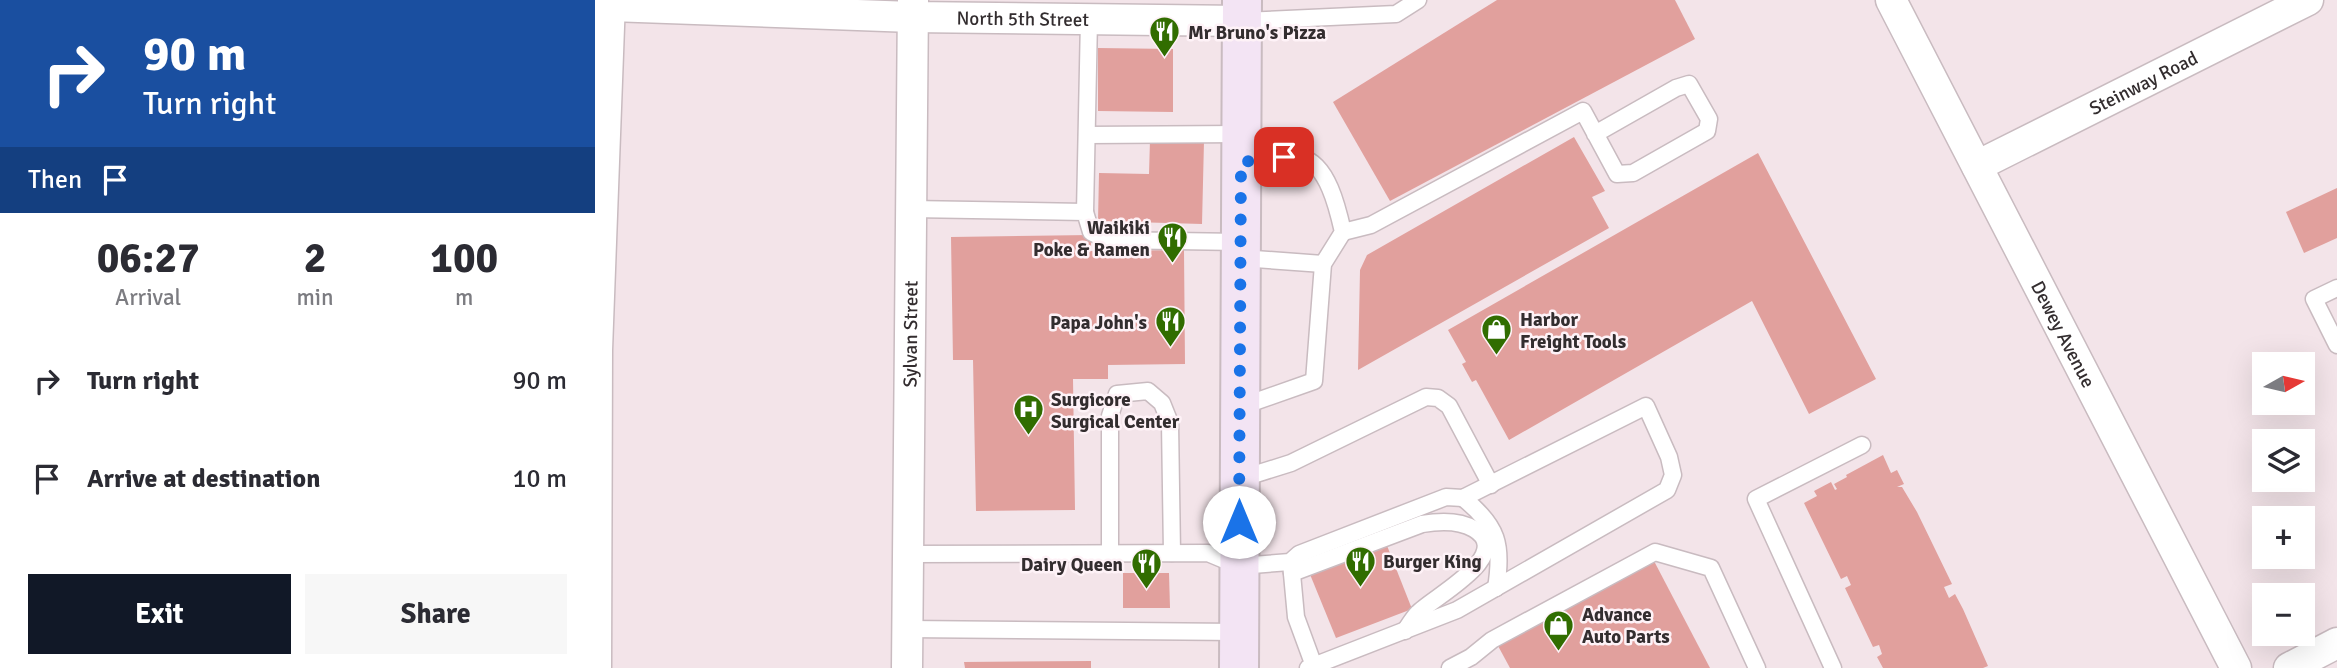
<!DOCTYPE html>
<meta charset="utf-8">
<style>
body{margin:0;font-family:Signika,sans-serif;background:#f7f7f7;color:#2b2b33;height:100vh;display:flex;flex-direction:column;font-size:26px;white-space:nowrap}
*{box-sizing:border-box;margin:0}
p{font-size:23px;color:#7c7c81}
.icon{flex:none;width:38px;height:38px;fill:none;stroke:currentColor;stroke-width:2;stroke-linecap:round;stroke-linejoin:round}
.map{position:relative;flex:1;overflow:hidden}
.sheet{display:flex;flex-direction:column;background:#fff;width:595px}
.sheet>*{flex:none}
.banner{background:#1a4fa0;color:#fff;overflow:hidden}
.needle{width:46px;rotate:82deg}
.tools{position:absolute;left:1657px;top:352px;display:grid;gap:14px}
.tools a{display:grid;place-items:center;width:63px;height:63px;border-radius:0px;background:#fff;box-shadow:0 7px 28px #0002;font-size:35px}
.pin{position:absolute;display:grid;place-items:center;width:60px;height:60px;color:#fff;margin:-30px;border-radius:14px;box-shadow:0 4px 10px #0006}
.me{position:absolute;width:77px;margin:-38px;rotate:0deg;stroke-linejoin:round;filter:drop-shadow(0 0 5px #0008)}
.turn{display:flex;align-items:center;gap:24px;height:147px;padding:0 28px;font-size:32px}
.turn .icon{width:91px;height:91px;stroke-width:2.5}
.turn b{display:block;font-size:49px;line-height:60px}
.then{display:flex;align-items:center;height:66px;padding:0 28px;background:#0003;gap:14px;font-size:26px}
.eta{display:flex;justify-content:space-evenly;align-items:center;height:119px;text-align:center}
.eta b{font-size:42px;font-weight:700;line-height:49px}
.button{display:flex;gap:14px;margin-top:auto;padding:14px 28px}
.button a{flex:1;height:80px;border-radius:0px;background:#111827;color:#fff;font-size:28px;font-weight:700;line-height:80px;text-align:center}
.button a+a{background:#f7f7f7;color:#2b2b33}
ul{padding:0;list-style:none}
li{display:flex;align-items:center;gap:21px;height:98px;padding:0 28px}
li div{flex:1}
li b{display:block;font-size:26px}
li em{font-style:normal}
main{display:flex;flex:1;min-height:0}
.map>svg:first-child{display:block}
.building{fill:#e1a09d}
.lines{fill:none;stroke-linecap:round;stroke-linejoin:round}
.service-casing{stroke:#c9bbc0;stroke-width:19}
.minor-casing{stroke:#c9bbc0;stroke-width:33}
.secondary-casing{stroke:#c9bbc0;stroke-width:42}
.service{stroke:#fff;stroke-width:16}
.minor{stroke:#fff;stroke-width:30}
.secondary{stroke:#f3e4f4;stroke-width:38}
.route{stroke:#1a73e8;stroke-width:12;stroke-dasharray:0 21.6}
.labels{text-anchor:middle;stroke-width:5;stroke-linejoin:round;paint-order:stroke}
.street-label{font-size:19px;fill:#332d2f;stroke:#fef2f7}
.poi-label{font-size:19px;font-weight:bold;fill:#332d2f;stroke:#fef2f7;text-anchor:start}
</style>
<main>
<section class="sheet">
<div class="banner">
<div class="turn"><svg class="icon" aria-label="right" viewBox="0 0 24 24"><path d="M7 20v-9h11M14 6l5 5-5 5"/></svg><div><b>90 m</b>Turn right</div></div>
<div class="then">Then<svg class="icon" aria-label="arrive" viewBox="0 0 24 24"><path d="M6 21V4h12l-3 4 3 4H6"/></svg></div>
</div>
<div class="eta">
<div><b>06:27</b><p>Arrival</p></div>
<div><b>2</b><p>min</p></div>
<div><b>100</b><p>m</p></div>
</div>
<ul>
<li><svg class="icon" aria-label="right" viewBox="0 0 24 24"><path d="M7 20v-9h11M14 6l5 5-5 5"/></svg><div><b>Turn right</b></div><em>90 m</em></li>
<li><svg class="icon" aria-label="arrive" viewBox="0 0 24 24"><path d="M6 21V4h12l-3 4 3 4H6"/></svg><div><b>Arrive at destination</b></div><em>10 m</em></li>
</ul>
<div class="button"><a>Exit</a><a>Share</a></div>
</section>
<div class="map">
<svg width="1742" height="668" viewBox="0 0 1742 668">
<rect width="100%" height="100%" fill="#f3e4e9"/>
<g class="building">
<path d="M902,0H1080L1100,39L795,201L738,102Z"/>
<path d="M503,48L578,49V112L503,111Z"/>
<path d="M979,137L1010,191L997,197L1014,228L763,370L765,270L772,255Z"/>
<path d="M555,140L609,141L607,224L503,221L504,173L554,174Z"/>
<path d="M1163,153L1281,379L1214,414L1157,301L914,440L881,380L877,382L867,364L871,362L853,330Z"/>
<path d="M1742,188V238L1709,253L1691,212Z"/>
<path d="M496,235V251L589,250L590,364L513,365V379H478L480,510L381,511L378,360H358L356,237Z"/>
<path d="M1288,455L1296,473L1302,470L1309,484L1302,487H1307L1322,512L1357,584L1349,587L1354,598L1360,594L1368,609L1393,666L1388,668H1288L1282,657L1287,654L1284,645L1278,647L1250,588L1256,585L1252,576L1246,579L1209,503L1222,496L1219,491L1236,482L1240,490L1242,489L1239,484L1252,477L1251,475Z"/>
<path d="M789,538L817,609L741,638L712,567Z"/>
<path d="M1059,561L1115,668H915L902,644Z"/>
<path d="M528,573H574L575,608H528Z"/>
<path d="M496,661V668H370L369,662Z"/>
</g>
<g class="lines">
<defs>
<g id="service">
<path d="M647,21L801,14L823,0"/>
<path d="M492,135L646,134"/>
<path d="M316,209L490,212L496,232L512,240L646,242"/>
<path d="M490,212L494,19"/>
<path d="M748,232L776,225L988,111L1022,174L1038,173L1112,131L1114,119L1094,84L1081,88L1000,134"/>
<path d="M646,258L728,264"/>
<path d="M1742,288L1719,299L1742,345"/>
<path d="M645,407L719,381L728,264L748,232C743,210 733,164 707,158C688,154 666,160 646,162"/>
<path d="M645,479L696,463L831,397L843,398L854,406L896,485"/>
<path d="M868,498C903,526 908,545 901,588"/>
<path d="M313,554L613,553L644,566L695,562L704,554L851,497L868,498L1051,406L1074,457L1078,475L1072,490L862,610L713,668"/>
<path d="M515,554V416L522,394L553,391L567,403L575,423L577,553"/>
<path d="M696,563L701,617L719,666"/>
<path d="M697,573L827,524C844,521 864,520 879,529C921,555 838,597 823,613C818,618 814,625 810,631"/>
<path d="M312,629L644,632"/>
<path d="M855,668L876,657L897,640L1060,552L1116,568L1162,668"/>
<path d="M1238,668L1161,499L1267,445"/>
</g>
<g id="minor">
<path id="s1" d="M1296,0L1641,668"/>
<path id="s2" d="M0,12L16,6L317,17L647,21"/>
<path id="s3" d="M1382,166L1713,0"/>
<path d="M1,668L2,350L15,0"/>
<path id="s4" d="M312,668L318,0"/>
<path d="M1694,668L1742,643"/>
</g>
<path id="secondary" d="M644,668L647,0"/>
</defs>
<use href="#service" class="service-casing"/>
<use href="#minor" class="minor-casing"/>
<use href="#secondary" class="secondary-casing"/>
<use href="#service" class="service"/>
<use href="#minor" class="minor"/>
<use href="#secondary" class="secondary"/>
</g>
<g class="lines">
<path class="route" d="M644,522L646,162L689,157"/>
</g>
<defs>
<symbol id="restaurant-pin" viewBox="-11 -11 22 30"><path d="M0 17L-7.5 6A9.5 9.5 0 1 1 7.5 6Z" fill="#316d00" stroke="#fef2f7"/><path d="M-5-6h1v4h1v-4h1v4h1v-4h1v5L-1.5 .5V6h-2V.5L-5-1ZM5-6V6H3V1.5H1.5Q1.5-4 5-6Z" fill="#fff"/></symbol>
<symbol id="shop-pin" viewBox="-11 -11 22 30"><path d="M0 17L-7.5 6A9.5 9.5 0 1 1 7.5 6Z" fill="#316d00" stroke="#fef2f7"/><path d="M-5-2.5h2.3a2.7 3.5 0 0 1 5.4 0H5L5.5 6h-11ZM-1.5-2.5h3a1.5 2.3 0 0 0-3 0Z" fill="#fff"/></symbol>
<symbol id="hospital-pin" viewBox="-11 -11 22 30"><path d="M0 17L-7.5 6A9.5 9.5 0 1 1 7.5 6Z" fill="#316d00" stroke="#fef2f7"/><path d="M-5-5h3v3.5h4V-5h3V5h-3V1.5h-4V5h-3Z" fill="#fff"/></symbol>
</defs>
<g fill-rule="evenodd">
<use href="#restaurant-pin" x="552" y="14" width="35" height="47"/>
<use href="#restaurant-pin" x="560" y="220" width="35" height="47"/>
<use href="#restaurant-pin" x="558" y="304" width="35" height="47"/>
<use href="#shop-pin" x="884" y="312" width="35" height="47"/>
<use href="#hospital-pin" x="416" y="392" width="35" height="47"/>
<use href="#restaurant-pin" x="748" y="544" width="35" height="47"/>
<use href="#restaurant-pin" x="534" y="546" width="35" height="47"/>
<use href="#shop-pin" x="946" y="608" width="35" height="47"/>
</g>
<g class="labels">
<g class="street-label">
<text dy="7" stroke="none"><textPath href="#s2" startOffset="429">North 5th Street</textPath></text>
<text dy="7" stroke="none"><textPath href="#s3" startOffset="186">Steinway Road</textPath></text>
<text dy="7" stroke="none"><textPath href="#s4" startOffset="334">Sylvan Street</textPath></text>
<text dy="7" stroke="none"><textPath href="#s1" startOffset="376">Dewey Avenue</textPath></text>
</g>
<g class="poi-label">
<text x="593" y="39">Mr Bruno's Pizza</text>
<text x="555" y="234" text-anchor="end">Waikiki<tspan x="555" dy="22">Poke &amp; Ramen</tspan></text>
<text x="925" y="326">Harbor<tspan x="925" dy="22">Freight Tools</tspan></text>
<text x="552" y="329" text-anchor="end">Papa John's</text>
<text x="456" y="406">Surgicore<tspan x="456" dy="22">Surgical Center</tspan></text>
<text x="788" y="568">Burger King</text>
<text x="528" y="571" text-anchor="end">Dairy Queen</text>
<text x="987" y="621">Advance<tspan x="987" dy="22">Auto Parts</tspan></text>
</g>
</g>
</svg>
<div class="tools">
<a><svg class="needle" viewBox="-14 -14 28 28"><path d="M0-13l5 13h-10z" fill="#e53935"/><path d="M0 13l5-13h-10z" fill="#7c7c81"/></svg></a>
<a><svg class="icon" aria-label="layers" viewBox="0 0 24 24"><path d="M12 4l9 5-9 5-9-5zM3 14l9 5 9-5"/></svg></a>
<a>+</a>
<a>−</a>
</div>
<div class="pin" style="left:689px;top:157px;background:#d93025"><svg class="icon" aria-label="arrive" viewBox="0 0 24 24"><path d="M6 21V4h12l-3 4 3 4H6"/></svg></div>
<svg class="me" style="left:644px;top:522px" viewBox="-20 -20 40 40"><circle r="19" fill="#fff"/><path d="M0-13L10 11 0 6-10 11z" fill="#1a73e8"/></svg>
</div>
</main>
